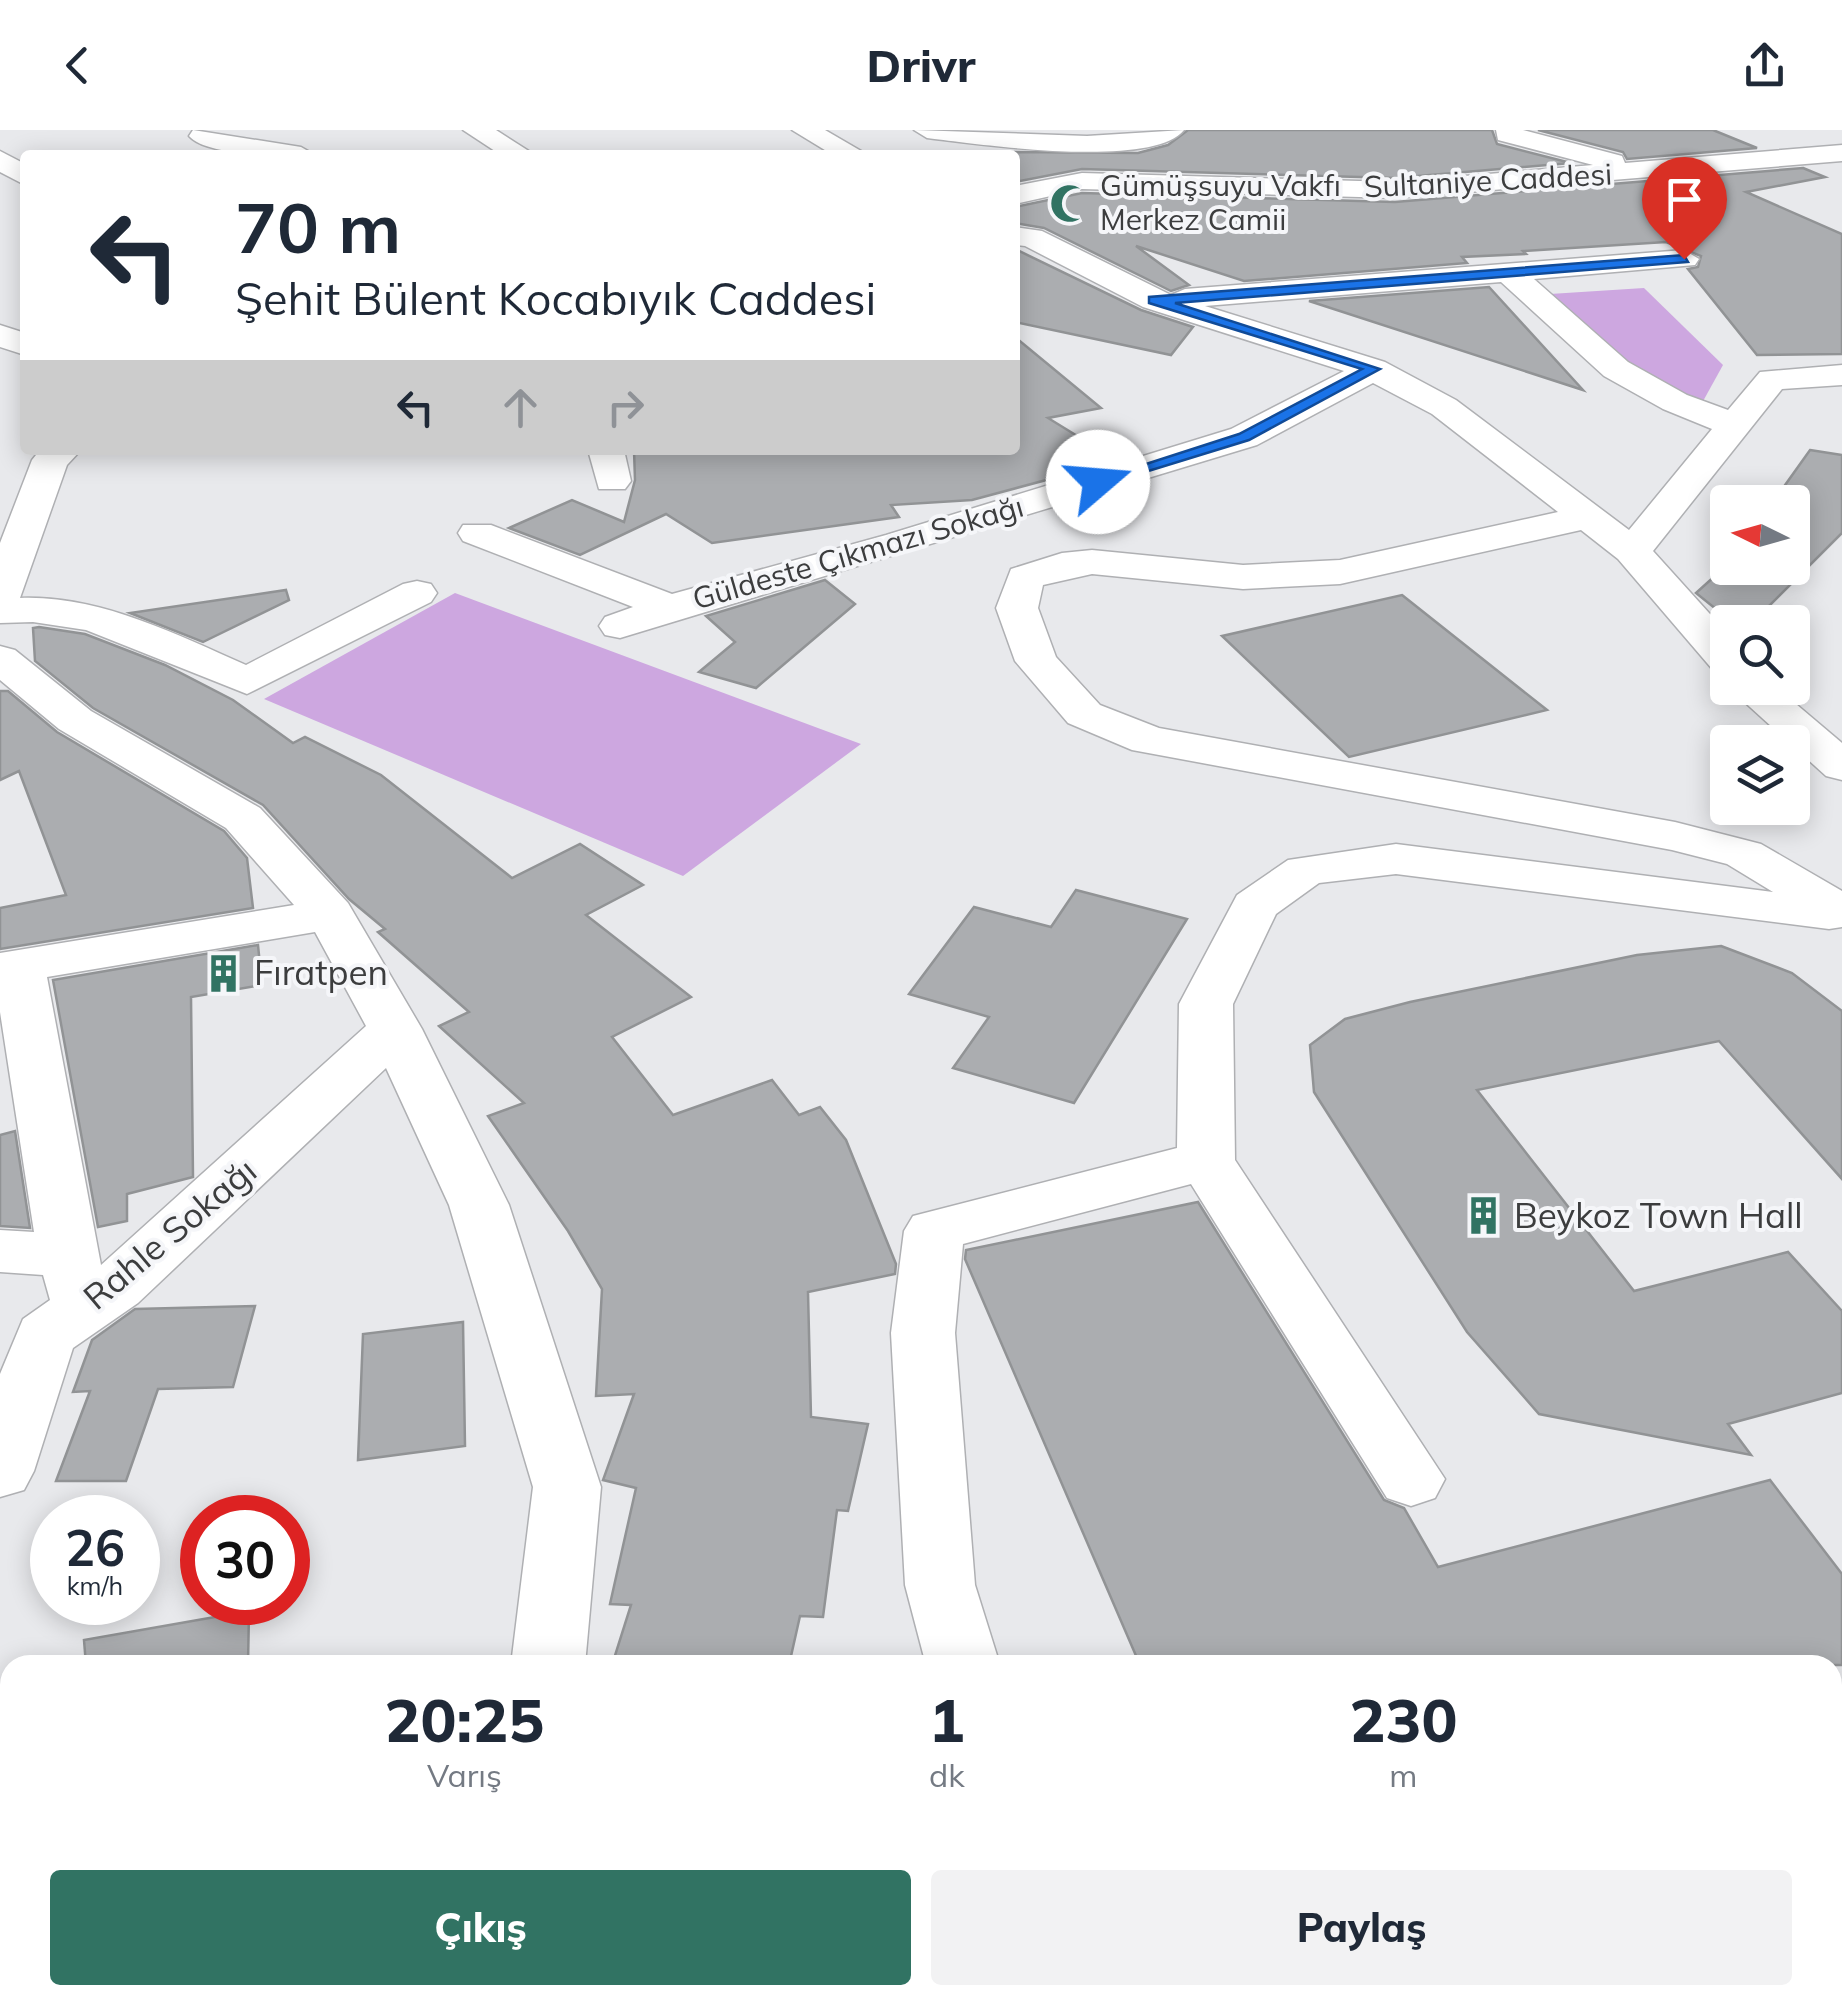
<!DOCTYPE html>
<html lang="tr">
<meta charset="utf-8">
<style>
body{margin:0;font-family:Mulish,sans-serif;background:#f2f2f3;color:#1f2937;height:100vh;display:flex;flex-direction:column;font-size:38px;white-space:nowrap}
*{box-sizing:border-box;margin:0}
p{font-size:32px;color:#747a83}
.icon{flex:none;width:55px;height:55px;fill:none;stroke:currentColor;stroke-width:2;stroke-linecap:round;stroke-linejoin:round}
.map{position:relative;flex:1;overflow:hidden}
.panel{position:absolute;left:0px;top:1525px;width:1842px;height:350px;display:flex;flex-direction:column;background:#fff;border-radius:30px 30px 0 0;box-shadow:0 5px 25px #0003}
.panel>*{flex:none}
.banner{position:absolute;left:20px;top:20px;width:1000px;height:305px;border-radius:10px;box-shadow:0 5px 25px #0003;background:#fff;color:#1f2937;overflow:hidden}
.needle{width:65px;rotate:275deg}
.tools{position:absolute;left:1710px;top:355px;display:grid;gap:20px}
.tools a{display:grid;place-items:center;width:100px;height:100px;border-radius:10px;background:#fff;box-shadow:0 5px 25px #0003;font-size:50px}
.speed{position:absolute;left:30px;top:1365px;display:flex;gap:20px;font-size:50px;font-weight:700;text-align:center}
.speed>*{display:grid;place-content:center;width:130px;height:130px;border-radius:50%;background:#fff;box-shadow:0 5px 25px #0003;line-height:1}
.speed small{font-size:25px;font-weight:400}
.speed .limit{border:15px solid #d22;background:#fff;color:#111}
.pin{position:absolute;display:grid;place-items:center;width:85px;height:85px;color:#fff;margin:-102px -42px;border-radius:50% 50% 50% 0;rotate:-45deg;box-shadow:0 0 10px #0007}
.pin .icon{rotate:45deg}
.me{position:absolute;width:110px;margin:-55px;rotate:72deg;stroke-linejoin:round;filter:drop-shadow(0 0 8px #0008)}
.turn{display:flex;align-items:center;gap:35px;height:210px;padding:0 50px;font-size:45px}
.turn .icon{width:130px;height:130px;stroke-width:2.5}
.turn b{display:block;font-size:70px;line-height:85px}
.lanes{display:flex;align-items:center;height:95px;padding:0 50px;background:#0003;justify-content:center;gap:50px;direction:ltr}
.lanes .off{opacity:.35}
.eta{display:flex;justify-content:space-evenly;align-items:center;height:170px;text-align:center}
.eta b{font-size:60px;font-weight:800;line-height:70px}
.button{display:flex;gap:20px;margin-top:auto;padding:20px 50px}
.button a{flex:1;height:115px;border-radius:10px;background:#317363;color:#fff;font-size:40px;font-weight:800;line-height:115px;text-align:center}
.button a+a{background:#f2f2f3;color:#1f2937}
header{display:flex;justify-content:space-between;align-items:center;height:130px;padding:0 50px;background:#fff;font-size:45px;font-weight:800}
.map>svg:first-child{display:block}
.green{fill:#cda7e0}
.building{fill:#abadb0;stroke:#919395;stroke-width:2.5}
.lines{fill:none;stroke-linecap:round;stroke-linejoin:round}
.minor-casing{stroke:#afb0b3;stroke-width:3}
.minor{fill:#fff;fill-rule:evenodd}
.route{fill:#1a73e8;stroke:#114b97;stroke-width:2.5}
.labels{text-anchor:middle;stroke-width:8;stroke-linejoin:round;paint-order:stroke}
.far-street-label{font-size:30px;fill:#3c3d3e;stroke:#f5f6f9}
.far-poi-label{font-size:30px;fill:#3c3d3e;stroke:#f5f6f9;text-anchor:start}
.poi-label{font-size:35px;fill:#3c3d3e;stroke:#f5f6f9;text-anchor:start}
.street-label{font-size:35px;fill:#3c3d3e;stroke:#f5f6f9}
</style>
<header><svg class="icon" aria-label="back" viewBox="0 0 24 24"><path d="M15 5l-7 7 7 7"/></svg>Drivr<svg class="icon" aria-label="share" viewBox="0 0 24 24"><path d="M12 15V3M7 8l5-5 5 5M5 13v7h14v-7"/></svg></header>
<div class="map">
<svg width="1842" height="1875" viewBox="0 0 1842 1875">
<rect width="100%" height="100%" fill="#e8e9ec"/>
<g class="green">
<path d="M1644,158L1723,235L1702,273L1627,243L1550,164Z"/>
<path d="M455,463L861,614L683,746L264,569Z"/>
</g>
<g class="building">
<path d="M1188,0H1492L1497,14L1571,33L1395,48L1082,39L1015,52V22L1138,23L1168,15Z"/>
<path d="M1538,0H1713L1757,18L1627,29L1623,22Z"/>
<path d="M1803,38L1825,47L1746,62L1842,104V224L1757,225L1688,139L1698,137L1701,126L1666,112L1523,121L1526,124L1462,127L1467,133L1244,151L1136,116L1189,155L1171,161L1044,98L1015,93V77L1082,63L1395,72Z"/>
<path d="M1015,119L1141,180L1193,197L1171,225L1015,192Z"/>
<path d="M1489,157L1583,260L1309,171Z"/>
<path d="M1015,207L1101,278L1048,288L1100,320L1102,335L972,370L891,375L899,387L712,413L666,384L580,425L509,398L572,370L624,392L635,350L634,320H1015Z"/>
<path d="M1810,320L1842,325V403L1753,492H1732L1696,463L1728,434V438H1792L1794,372H1773Z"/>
<path d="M825,450L855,474L756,558L699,542L735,512L706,486Z"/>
<path d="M286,460L289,470L203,512L130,483Z"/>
<path d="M1402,465L1547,580L1349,627L1222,506Z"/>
<path d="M39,497L85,504L165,535L233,570L293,613L305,607L381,645L512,748L580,714L643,755L586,785L691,867L612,907L673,985L772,950L799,985L820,977L846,1010L896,1134L895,1144L808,1162L811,1287L868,1294L848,1381L837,1380L823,1487L800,1486L789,1535H612L631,1475L610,1474L636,1358L603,1350L634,1264L596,1266L602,1159L568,1101L488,986L524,973L439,896L469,882L378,802L385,799L349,769L263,675L93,578L35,531L33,498Z"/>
<path d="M0,561H8L57,602L224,701L247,728L253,778L0,819V778L66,765L19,641L0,650Z"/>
<path d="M1076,760L1187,789L1074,973L953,938L989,887L909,864L974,777L1051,797Z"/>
<path d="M258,815L262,855L191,867L193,1047L127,1064V1091L98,1097L53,850Z"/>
<path d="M1721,816L1792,843L1842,881V1049L1719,911L1477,960L1634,1161L1788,1122L1842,1181V1263L1728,1294L1751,1325L1539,1284L1467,1202L1314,962L1310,915L1345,889L1410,872L1637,825Z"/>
<path d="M15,1001L30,1098L0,1096V1005Z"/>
<path d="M1198,1072L1384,1370L1404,1378L1438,1437L1770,1350L1842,1444V1535H1140L965,1129L966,1120Z"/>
<path d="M255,1176L233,1257L158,1259L126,1351H56L90,1261L73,1262L92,1210L135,1179Z"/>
<path d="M463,1192L465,1316L358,1330L363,1204Z"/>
<path d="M249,1481L248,1535H86L84,1510Z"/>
</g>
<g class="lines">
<defs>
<g id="minor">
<path d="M193,0L301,17L315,25C286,25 207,27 189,6Z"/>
<path d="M463,0H496L535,25H501Z"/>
<path d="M792,0H825L868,25H833Z"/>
<path d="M914,0L1087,6L1184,0C1152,40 977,14 927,8Z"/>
<path d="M1496,0H1523L1622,26L1625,33L1842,15V31L1395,68L1082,59L1015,74V56L1082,43L1395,52L1593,35L1498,10Z"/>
<path d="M0,21L25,34V55L0,42Z"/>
<path d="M1015,97L1042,101L1171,165L1185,159L1684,120L1699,129L1695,135L1534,149L1628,232L1687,265L1728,280L1760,242L1842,235V255L1782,259L1653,421L1728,504V544L1713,540L1618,429L1581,400L1340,454L1243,459L1092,444L1043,455L1038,478L1056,527L1100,575L1159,598L1675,692L1761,714L1842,761V797L1829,799L1396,744L1319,753L1276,784L1233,874L1235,1030L1445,1349L1435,1368L1411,1376L1387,1368L1191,1054L963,1114L955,1203L975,1455L1000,1535H926L905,1455L891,1203L904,1101L913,1086L1177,1018L1179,874L1237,765L1288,730L1396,714L1773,762L1727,734L1672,720L1132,620L1068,593L1015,531L996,478L1011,439L1062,423L1092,420L1243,435L1340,430L1558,382L1432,284L1373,253L1257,315L620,508L605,505L599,496L605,487L633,477L463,411L458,403L463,395H491L672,464L886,405L1231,299L1344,241L1143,177L1025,116L1015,115ZM1501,152L1604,246L1663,279L1712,299L1629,400L1456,270L1385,232L1205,176Z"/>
<path d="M0,195L25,203V225L0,217Z"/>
<path d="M40,320H81L67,335L20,468C99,465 175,504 246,535L403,454L417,451L431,454L437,463L431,472L247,564L86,500L33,492L0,493V413L32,330Z"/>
<path d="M588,320H624L631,351L625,359H599Z"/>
<path d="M0,516L15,520L91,581L260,678L348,773L422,899L509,1075L601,1357L585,1535H511L533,1357L449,1075L386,938L138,1173L73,1218L34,1341L24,1360L0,1367V1244L23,1189L50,1170L43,1145L0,1142V1100L34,1102L0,882V823L294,775L226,698L59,599L0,550ZM315,802L366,896L101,1135L47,847Z"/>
<path d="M1729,558H1777L1842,613V650L1826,646Z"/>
<path d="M396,1865H482L477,1875H392Z"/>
<path d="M1064,1865H1151L1155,1875H1069Z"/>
</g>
</defs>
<use href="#minor" class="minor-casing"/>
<use href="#minor" class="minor"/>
</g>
<path class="route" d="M1684,125L1688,132L1175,173L1380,239L1249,310L1103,355L1090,352L1239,304L1362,239L1149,173V167Z"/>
<defs>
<symbol id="mosque-bare" viewBox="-9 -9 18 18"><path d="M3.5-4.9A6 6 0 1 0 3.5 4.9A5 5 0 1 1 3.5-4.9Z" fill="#317363" stroke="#f5f6f9" stroke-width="2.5" paint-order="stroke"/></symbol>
<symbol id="building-bare" viewBox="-9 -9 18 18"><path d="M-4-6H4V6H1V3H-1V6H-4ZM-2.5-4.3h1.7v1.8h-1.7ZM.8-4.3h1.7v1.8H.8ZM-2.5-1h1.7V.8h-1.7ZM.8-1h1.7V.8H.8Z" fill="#317363" stroke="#f5f6f9" stroke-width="2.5" paint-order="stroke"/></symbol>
</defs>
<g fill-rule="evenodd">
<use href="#mosque-bare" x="1042" y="46" width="55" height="55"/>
<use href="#building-bare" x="196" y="816" width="55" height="55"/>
<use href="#building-bare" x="1456" y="1058" width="55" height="55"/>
</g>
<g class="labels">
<g class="far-street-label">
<text transform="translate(1488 51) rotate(-3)" y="10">Sultaniye Caddesi</text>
<text transform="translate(858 423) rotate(-16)" y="10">Güldeste Çıkmazı Sokağı</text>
</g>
<g class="far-poi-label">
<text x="1100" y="66">Gümüşsuyu Vakfı<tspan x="1100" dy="34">Merkez Camii</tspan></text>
</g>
<g class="poi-label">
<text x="254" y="855">Fıratpen</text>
<text x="1514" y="1098">Beykoz Town Hall</text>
</g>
<g class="street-label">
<text transform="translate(170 1104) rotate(-40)" y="12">Rahle Sokağı</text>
</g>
</g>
</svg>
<div class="tools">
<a><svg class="needle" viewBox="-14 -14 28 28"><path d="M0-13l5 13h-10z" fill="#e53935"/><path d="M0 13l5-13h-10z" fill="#747a83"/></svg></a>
<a><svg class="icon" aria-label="search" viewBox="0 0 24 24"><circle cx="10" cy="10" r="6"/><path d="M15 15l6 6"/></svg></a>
<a><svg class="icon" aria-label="layers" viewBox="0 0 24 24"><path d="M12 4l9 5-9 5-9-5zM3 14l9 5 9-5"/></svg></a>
</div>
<div class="speed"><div>26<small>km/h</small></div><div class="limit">30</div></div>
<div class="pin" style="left:1684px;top:129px;background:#d93025"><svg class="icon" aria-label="arrive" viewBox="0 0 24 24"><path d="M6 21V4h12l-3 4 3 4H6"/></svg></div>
<svg class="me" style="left:1098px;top:352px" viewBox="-20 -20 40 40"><circle r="19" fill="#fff"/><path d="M0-13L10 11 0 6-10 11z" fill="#1a73e8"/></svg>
<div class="banner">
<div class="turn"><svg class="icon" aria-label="left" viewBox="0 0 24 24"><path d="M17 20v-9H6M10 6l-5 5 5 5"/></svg><div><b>70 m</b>Şehit Bülent Kocabıyık Caddesi</div></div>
<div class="lanes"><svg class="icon" aria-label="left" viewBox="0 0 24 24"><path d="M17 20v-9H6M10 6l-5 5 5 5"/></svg><svg class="icon off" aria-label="ahead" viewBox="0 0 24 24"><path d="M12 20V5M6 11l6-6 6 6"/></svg><svg class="icon off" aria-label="right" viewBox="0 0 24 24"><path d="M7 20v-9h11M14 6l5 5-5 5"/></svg></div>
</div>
<section class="panel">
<div class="eta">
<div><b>20:25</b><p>Varış</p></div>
<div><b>1</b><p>dk</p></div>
<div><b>230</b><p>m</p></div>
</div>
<div class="button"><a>Çıkış</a><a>Paylaş</a></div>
</section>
</div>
